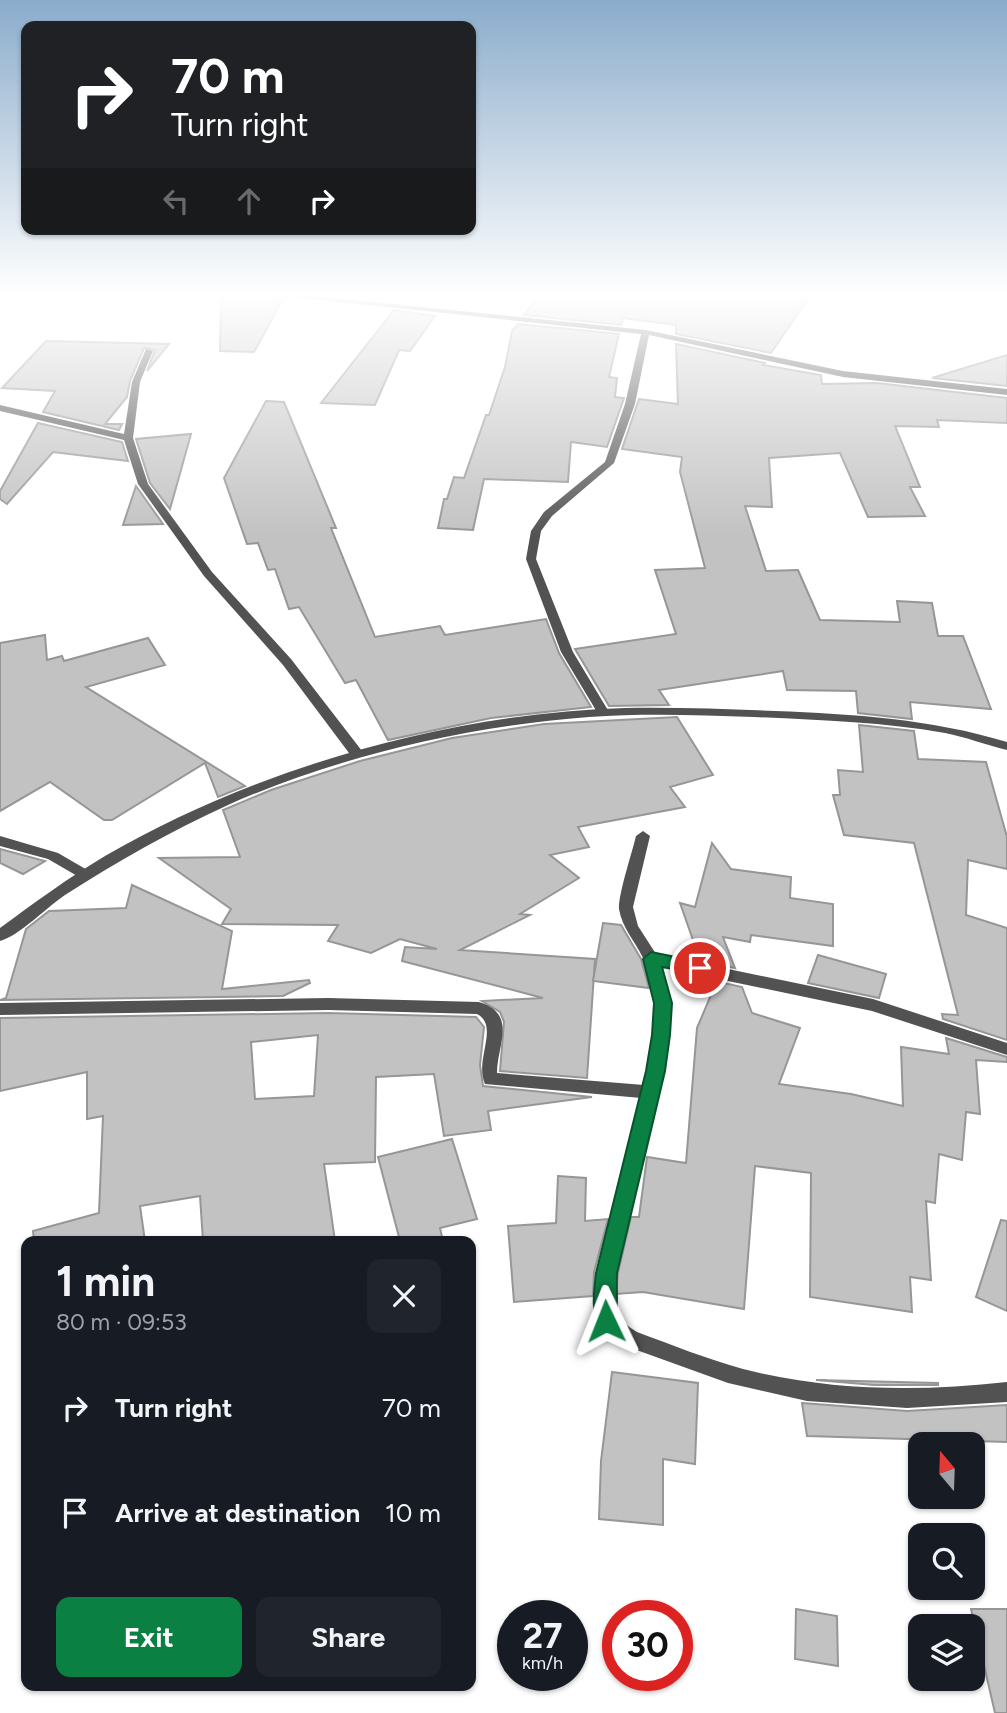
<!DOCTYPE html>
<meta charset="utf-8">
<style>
body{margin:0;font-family:Figtree,sans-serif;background:#20242c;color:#f1f3f6;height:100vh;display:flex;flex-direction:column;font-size:26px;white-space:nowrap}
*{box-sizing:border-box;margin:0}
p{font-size:23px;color:#9ea1a6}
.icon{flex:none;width:38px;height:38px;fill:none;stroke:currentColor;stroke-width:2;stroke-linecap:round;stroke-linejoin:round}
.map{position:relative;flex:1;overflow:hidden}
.sheet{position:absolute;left:21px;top:1236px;width:455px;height:455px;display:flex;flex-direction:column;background:#171b24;border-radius:14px;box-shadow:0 2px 5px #0004}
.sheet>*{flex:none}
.hud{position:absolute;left:21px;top:21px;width:455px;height:214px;border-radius:14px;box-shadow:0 2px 5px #0004;background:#202124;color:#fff;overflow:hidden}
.needle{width:46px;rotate:341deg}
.fabs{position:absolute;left:908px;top:1432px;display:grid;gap:14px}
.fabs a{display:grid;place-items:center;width:77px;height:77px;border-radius:14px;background:#171b24;box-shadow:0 2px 5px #0004;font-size:35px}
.speed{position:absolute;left:497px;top:1600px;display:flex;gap:14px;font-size:35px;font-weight:700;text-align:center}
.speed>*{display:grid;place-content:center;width:91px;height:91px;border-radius:50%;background:#171b24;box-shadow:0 2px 5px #0004;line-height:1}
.speed small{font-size:18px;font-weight:400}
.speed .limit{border:10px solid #d22;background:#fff;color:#111}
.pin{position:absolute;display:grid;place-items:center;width:60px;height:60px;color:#fff;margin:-30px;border:4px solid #fff;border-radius:50%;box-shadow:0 2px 7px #0007}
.me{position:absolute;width:77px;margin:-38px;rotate:358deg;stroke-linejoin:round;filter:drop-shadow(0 0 5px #0008)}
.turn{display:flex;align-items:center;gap:24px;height:147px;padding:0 35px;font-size:32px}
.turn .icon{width:91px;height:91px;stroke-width:2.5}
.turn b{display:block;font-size:49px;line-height:60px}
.lanes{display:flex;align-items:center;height:66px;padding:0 35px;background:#0003;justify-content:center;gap:35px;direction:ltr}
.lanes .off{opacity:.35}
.round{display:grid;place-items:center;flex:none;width:74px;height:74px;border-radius:14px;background:#20242c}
.head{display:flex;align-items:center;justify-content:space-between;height:119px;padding:0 35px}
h1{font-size:42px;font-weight:700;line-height:52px}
.primary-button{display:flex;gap:14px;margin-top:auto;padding:14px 35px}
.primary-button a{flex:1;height:80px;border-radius:14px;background:#0b8043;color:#fff;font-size:28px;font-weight:700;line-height:80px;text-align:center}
.primary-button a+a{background:#20242c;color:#f1f3f6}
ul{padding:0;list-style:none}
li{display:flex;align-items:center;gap:21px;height:105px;padding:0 35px}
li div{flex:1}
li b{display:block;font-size:26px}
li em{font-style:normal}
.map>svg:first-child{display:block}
.building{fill:#c2c2c2;stroke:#969696;stroke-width:2;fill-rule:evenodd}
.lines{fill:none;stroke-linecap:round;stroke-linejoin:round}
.minor{fill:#525252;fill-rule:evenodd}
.tertiary{fill:#525252;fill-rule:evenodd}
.route{fill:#0b8043;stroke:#07532c;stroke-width:2}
</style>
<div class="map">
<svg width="1007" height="1713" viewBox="0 0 1007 1713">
<rect width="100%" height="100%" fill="#fff"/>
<g class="building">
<path d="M221,296L283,299L254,352L220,351Z"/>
<path d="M538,296H810L771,353L676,334V325L623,318L621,325L524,315Z"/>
<path d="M394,310L435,316L410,351L399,350L375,405L321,403Z"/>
<path d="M518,324L619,334L609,377L617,378L615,397L624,398L607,447L571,442L568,482L484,479L473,530L438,528L444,499H447L454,477L464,478L486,415H489L505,367L512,331Z"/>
<path d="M46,341L169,344L147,371L155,350L144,348L130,381L127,397L105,424H122L119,430L43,412L55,391L2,388Z"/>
<path d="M676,344L765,363L763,365L821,375L822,384L877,383L1007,398V423L937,420L939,427L895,426L920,487H910L925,516L868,517L840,453L769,458L772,507L745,506L766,571L798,570L820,620L900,622L897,601L932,603L938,636H963L991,709L910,702L912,719L858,713L856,691L787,690L783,671L659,690L669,705L609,706L575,649L676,634L655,570L705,568L680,472L682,457L622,449L639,399L678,404Z"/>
<path d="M1007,355V386L932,378Z"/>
<path d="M266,401L284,402L336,528H331L375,637L440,626L445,635L546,619L559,653L591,707L491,718L388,740L356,680L345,683L299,607L289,609L275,569L268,570L258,543L247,544L224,478Z"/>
<path d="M38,423L122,442L128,461L53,452L7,504L0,499V491Z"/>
<path d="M191,434L181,470L170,509L150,483L136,439Z"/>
<path d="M136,486L163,524L123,525Z"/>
<path d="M45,635L47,660L62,656L64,661L148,638L165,665L86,687L245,786L218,797L205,763L112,820H104L50,782L0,811V643Z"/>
<path d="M677,717L713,775L670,787L685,807L578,827L589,847L550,855L579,878L520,914L530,915L460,950L595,959L587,1078L500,1071L504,1022L500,1012L482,1001L543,998L402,961L405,947L437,949L400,939L371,953L328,941L338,925L222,924L231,909L159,858L240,857L223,810L271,790L360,761L452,738L544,724Z"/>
<path d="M859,725L914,731L918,759L986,762L1007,837V869L968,860L966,915L1007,928V1040L943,1019L942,1014L958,1015L914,843L844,835L833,795H840L838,770L863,772Z"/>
<path d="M712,843L731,869L791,877L790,898L833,904V946L751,935L750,942L723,937L735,968L700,960L680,903L695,907Z"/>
<path d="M0,849L45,861L23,874L0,863Z"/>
<path d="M132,885L232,931L222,989L309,980L310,983L283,996L0,1000L6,998L26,929L49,911L126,908Z"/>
<path d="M603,923L621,925L641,959L649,988L593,981Z"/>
<path d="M818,955L886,974L879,998L808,983Z"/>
<path d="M706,979L742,987L752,1013L800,1028L779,1084L851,1094L903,1106L901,1047L949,1054L946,1038L1007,1057V1062L976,1060L980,1114L966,1112L962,1160L939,1154L935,1203L926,1201L931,1280L910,1277L912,1312L810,1297L811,1173L755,1166L744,1309L643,1292L616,1294L618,1273L631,1217H639L647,1157L686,1163L697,1028L711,995Z"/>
<path d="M328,1013L476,1017L484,1027L480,1065L483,1086L592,1097L488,1111L491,1130L444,1136L434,1074L376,1077L375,1162L324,1164L335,1241H203L200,1196L140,1206L145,1241H34L33,1231L99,1213L103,1116L87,1119V1072L0,1091V1018ZM318,1035L314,1096L255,1099L251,1042Z"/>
<path d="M452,1139L477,1219L440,1228L443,1241H400L378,1157Z"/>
<path d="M558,1176L586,1178L585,1221L608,1219L594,1272L593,1296L514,1302L508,1226L556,1223Z"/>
<path d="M1001,1220L1007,1221V1311L976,1297Z"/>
<path d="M612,1372L698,1383L695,1464L663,1459V1525L599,1519L601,1461Z"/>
<path d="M816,1380L938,1383V1385H874Z"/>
<path d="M802,1403L907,1411L1007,1405V1442L807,1436Z"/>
<path d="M796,1609L837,1616L838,1666L795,1659Z"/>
<path d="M971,1609H1007V1713H995Z"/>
</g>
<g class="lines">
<g class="minor">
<path d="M283,296H314L646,330L843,371L1007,389V395L843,377L649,335L635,404L614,463L552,516L541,531L536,559L573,652L609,712L603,716L597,712L561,652L526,559L531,531L544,512L605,462L625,404L641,334Z"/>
<path d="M146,349L153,351L140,382L133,438L148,484L212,572L291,659L362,751L363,754L362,757H352L283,665L204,576L138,484L124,440L0,411V405L124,434L132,382Z"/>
<path d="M643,831L650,836L633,907L638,926L656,954L873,999L1007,1043V1055L872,1011L661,967L671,1003L664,1071L615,1273C613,1303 609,1315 637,1332C672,1345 707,1359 743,1369C829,1391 918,1392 1007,1382V1402L907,1408L807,1401L728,1383L631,1348L614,1339L601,1326L595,1312L597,1273L641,1098L485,1084C474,1060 500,1026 477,1014L328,1010L0,1015V1003L328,998L479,1002C518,1014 497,1045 497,1073L644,1085C655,1044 661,997 643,958C635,941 622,928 619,909C618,895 632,853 636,836Z"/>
<path d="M0,836L58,853L89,871L91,874L89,877H79L48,859L0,846Z"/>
</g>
<path class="tertiary" d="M625,708C675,707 725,709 775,711C854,714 931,719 1007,742V750C986,745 966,737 945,733C882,722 818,720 754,717C699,715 644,713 589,717C469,726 338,756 228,805C171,831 118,861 65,895C47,907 19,936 0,941V928C34,903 68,878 105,856C257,768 449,713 625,708Z"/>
</g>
<linearGradient id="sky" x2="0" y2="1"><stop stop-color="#8baccb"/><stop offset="0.55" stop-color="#fff"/><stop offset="1" stop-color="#fff" stop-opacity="0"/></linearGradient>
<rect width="1007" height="536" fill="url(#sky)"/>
<path class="route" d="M651,952L700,962L708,968L700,974L662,967L672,1003L670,1035L665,1071L617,1273C616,1288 619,1317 614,1328L606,1331L599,1328C591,1310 594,1292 596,1273L646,1071L652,1035L654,1003L643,959Z"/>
</svg>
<div class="fabs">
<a><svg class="needle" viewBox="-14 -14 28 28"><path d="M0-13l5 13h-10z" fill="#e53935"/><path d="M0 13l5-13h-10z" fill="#9ea1a6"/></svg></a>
<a><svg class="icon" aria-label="search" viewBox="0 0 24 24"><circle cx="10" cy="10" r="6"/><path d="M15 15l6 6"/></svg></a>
<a><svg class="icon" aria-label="layers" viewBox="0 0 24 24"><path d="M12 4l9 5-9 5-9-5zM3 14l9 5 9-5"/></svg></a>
</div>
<div class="speed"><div>27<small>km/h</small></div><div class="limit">30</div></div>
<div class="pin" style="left:700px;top:968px;background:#d93025"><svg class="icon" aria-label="arrive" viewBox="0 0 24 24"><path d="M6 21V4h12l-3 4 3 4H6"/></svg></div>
<svg class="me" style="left:606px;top:1321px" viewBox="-20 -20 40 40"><path d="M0-17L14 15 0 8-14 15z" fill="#0b8043" stroke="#fff" stroke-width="4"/></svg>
<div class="hud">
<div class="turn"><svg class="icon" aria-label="right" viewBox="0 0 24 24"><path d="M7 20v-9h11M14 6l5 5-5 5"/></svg><div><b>70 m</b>Turn right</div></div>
<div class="lanes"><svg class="icon off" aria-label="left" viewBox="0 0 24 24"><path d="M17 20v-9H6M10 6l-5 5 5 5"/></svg><svg class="icon off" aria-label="ahead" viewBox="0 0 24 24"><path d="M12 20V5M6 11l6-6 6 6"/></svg><svg class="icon" aria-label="right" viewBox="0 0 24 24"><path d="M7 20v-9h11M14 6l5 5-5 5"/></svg></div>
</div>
<section class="sheet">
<div class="head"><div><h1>1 min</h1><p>80 m · 09:53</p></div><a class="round"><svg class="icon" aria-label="close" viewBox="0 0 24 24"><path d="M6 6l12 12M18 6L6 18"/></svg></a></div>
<ul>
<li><svg class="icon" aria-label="right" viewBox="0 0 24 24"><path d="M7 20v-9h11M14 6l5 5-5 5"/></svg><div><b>Turn right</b></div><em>70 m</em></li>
<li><svg class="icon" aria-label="arrive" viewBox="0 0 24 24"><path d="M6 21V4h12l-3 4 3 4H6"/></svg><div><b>Arrive at destination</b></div><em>10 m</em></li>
</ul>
<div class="primary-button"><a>Exit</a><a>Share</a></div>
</section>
</div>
